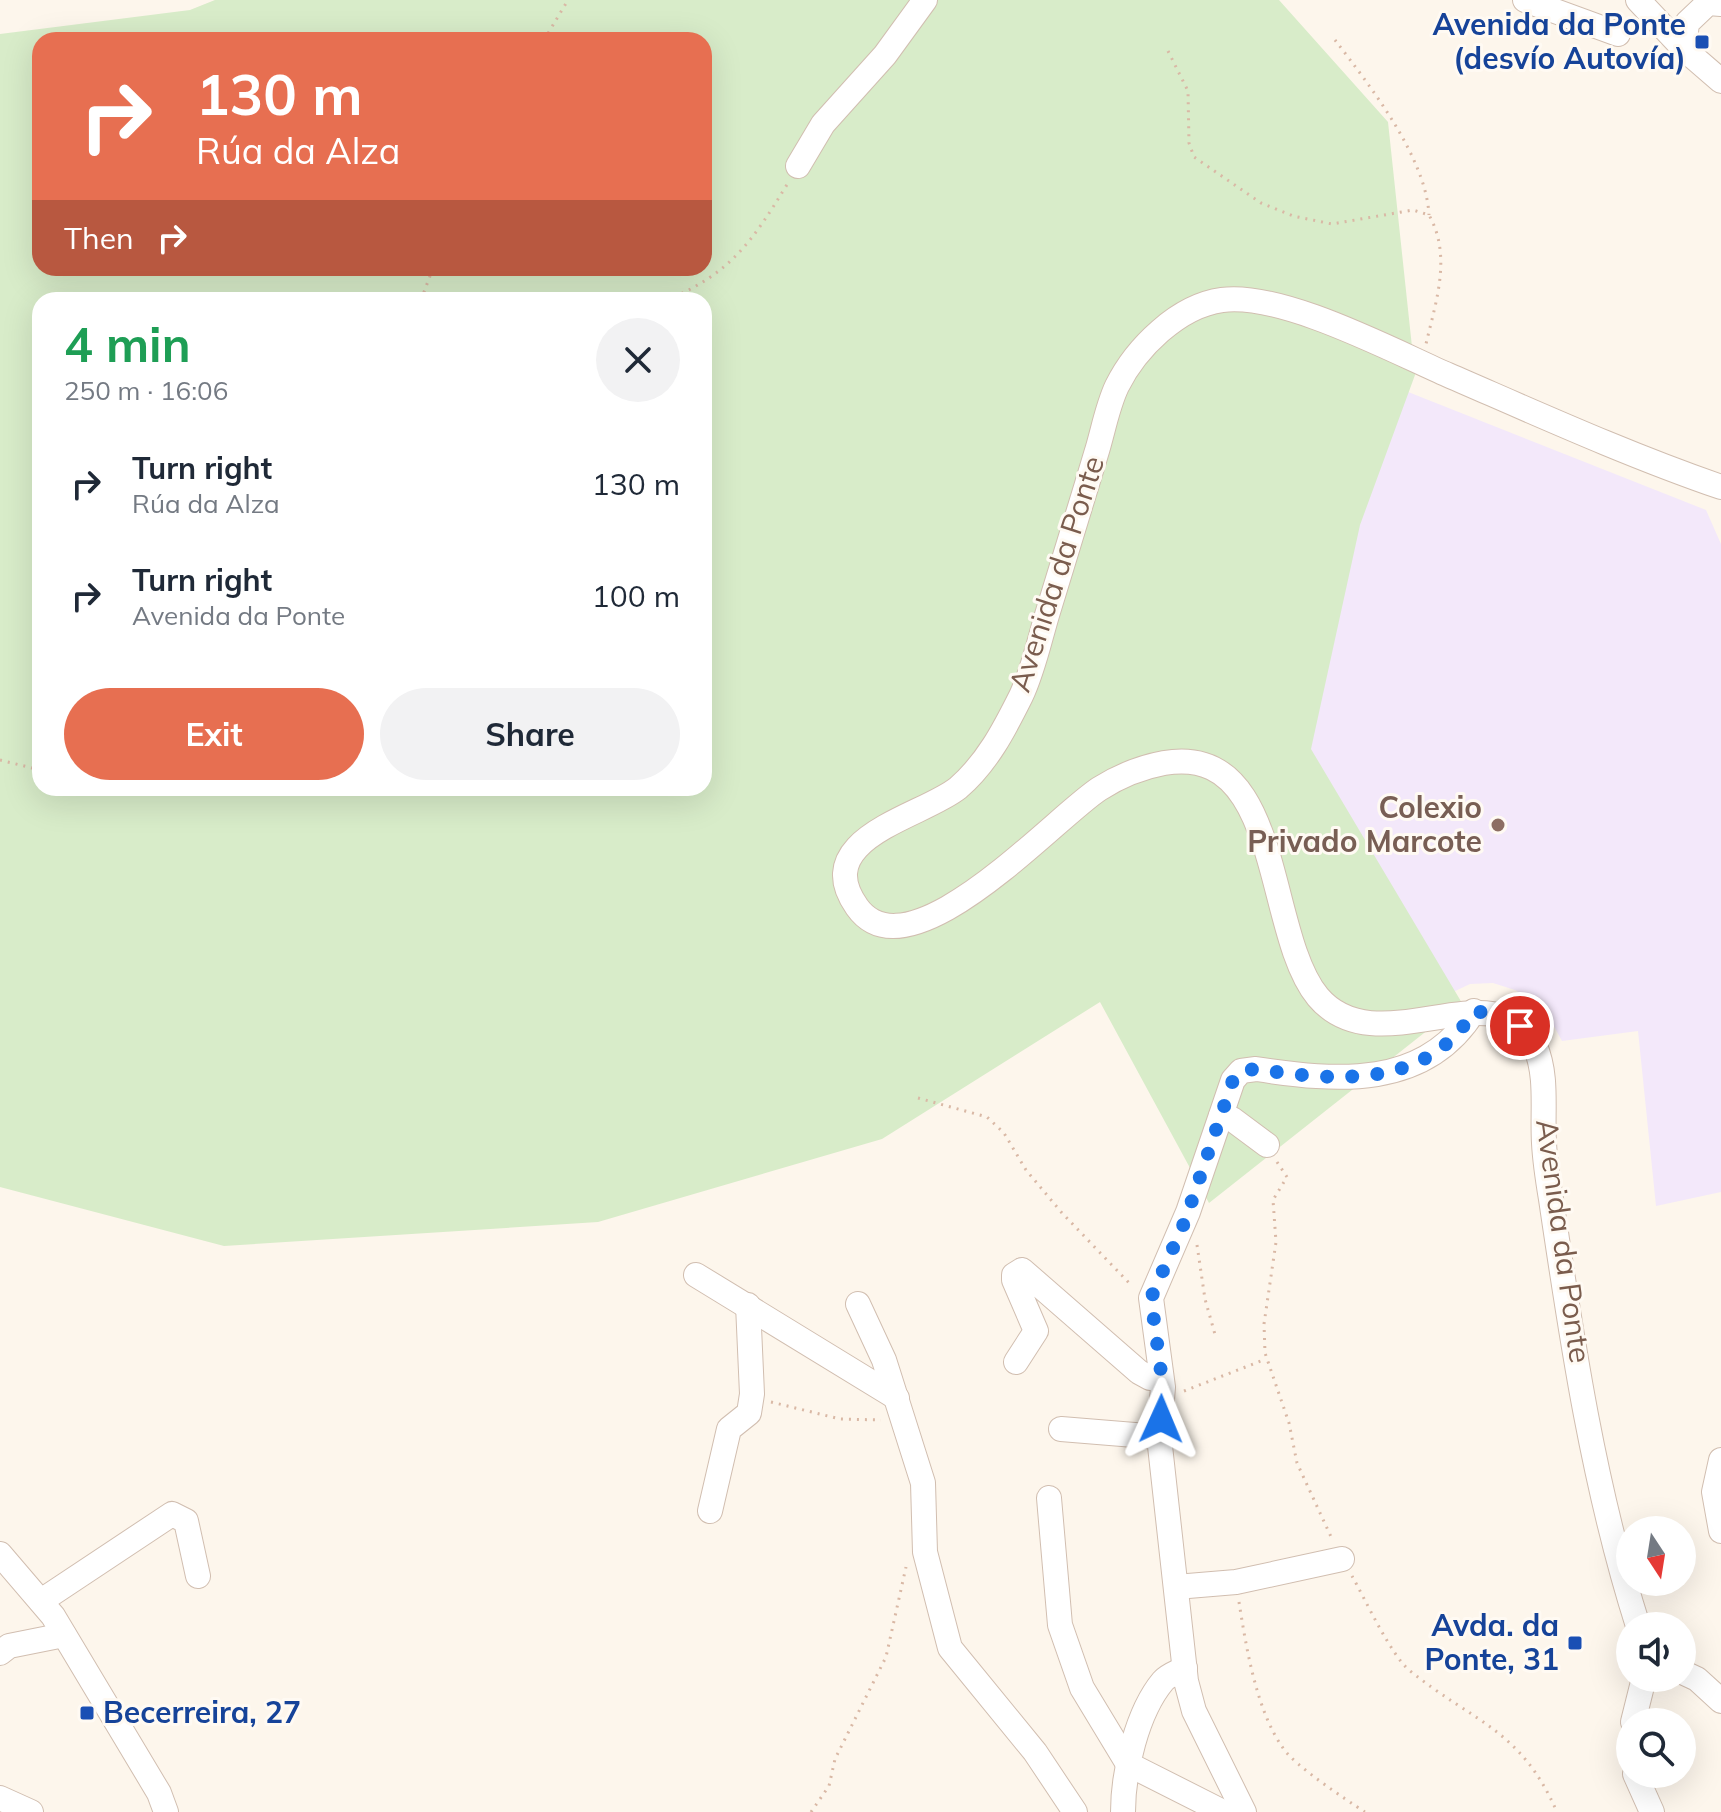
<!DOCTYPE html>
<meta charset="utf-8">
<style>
body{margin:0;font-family:Mulish,sans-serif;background:#f2f2f3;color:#1f2937;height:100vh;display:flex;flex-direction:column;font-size:30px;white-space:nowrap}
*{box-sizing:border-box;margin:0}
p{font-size:26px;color:#747a83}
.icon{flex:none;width:44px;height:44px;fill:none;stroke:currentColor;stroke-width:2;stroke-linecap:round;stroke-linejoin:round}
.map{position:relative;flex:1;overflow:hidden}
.side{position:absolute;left:32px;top:292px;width:680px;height:504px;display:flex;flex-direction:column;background:#fff;border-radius:24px;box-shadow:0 8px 32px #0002}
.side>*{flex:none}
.top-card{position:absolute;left:32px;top:32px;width:680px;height:244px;border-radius:24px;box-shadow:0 8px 32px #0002;background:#e76f51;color:#fff;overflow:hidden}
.needle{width:52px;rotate:168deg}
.buttons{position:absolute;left:1616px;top:1516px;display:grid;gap:16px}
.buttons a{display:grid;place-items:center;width:80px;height:80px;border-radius:50%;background:#fff;box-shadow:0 8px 32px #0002;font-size:40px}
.pin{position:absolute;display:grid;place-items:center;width:68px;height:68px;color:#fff;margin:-34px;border:4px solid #fff;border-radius:50%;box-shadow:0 2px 8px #0007}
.me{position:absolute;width:88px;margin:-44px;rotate:1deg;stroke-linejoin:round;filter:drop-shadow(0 0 6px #0008)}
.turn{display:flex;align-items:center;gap:28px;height:168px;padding:0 32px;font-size:36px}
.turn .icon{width:104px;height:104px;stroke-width:2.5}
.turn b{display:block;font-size:56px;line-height:68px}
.then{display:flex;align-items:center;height:76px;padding:0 32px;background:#0003;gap:16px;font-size:30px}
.round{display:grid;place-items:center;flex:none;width:84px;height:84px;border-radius:42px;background:#f2f2f3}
.summary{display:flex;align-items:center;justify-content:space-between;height:136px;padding:0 32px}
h1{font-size:48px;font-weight:700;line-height:60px;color:#1e9e55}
.action{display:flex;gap:16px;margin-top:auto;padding:16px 32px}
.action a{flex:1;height:92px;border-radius:48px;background:#e76f51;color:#fff;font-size:32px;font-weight:700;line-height:92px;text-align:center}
.action a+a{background:#f2f2f3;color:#1f2937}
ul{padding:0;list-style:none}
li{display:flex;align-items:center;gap:24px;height:112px;padding:0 32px}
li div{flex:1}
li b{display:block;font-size:30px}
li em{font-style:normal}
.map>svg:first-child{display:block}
.education{fill:#f3e8fa}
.green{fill:#d8ecc9;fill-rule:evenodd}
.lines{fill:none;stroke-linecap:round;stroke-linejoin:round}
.minor-casing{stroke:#d1beb0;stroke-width:26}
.path{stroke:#d9b8a5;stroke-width:3;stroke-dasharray:2 6;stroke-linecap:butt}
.minor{stroke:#fff;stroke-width:24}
.route{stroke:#1a73e8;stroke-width:14;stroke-dasharray:0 25.2}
.transit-dot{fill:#1a4fb4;stroke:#fffaf3;stroke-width:3}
.education-dot{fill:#8d6e63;stroke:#fffaf3;stroke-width:3}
.labels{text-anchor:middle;stroke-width:6;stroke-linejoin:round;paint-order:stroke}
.transit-label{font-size:30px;font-weight:bold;fill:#164399;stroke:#fffaf3;text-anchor:end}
.street-label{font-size:30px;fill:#7a5c4d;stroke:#fffaf3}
.education-label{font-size:30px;font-weight:bold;fill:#785e54;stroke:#fffaf3;text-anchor:end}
</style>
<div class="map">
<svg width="1721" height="1812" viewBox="0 0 1721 1812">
<rect width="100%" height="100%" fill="#fdf6ec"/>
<path class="education" d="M1383,382L1706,510L1721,544V1192L1656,1206L1638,1031L1562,1041L1544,1008L1515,990L1493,983L1470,984L1432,1002L1236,634Z"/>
<path class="green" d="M215,0H1279L1388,122L1415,375L1360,525L1311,749L1462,1003L1209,1203L1100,1002L882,1139L598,1222L224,1246L0,1187V34L190,10ZM40,40H704V268H40ZM40,300H704V788H40Z"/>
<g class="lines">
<defs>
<g id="minor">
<path d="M1525,0L1618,34"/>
<path d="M1638,0L1684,49L1721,81"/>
<path d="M1684,49L1687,23L1708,3L1721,4"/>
<path d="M798,166L823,124L885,55L925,0"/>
<path d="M1221,1116L1232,1119L1267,1145"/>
<path d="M696,1275L897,1398"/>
<path d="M858,1304L884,1360L923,1483L925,1552L950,1648L1035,1752L1075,1812"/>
<path d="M1016,1362L1036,1331L1014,1280V1275L1022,1270L1139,1372L1150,1378L1161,1377"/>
<path d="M1061,1429L1159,1437"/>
<path d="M1721,1460L1714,1492L1721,1531"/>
<path d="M1049,1498L1060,1625L1082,1688L1128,1764L1223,1812"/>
<path d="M710,1511L729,1429L749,1413L752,1394L748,1305"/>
<path d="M0,1554L53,1616L159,1793L166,1812"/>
<path d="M1176,1587L1236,1582L1342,1559"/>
<path d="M41,1601L172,1514L186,1521L198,1576"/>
<path d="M1638,1626C1594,1488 1572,1342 1551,1199C1548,1181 1545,1162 1544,1143C1542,1111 1548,1076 1535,1046C1497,965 1378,1068 1318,997C1264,932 1284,742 1164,763C1142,767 1118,777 1099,789C1052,820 909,980 857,907C808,838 922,817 958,788C987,763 1004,730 1021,696C1033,671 1039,642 1047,615C1063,562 1080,508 1096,454C1103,432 1107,407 1117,386C1136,348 1178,306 1222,300C1282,292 1391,350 1448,375C1538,414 1628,455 1721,487"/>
<path d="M0,1653L9,1646L64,1635"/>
<path d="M1682,1672L1697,1679L1721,1701"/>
<path d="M1633,1722L1644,1678"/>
<path d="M1635,1774L1652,1812"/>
<path d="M0,1798L31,1812"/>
<path d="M1123,1812C1123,1772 1137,1712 1163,1681C1168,1675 1178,1672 1185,1668"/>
<path d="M1244,1812L1194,1711L1186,1681L1159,1437L1163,1387L1151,1298L1188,1212L1233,1080L1241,1071L1256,1069C1336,1081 1425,1090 1474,1011"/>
</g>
</defs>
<use href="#minor" class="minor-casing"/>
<g class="path">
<path d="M544,40L568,0"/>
<path d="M1335,40C1370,86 1426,157 1429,215"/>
<path d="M1168,51L1188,91L1189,143L1194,157L1261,203L1293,216L1332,224L1413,210L1429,215C1452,256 1436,301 1426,344"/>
<path d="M421,300L433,268"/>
<path d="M667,300C732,273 753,240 788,183"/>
<path d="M0,760L40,770"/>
<path d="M918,1098L987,1117L1004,1133L1026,1170L1062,1213L1132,1286"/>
<path d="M1277,1162L1287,1177L1273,1200L1276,1242L1264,1324L1265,1353L1289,1423L1297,1463L1333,1541"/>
<path d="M1197,1245L1205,1299L1216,1338"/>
<path d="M1184,1391L1266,1359"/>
<path d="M771,1402L840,1419L881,1420"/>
<path d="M1352,1576C1365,1599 1391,1655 1409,1670C1474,1723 1520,1728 1557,1812"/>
<path d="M1239,1602C1246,1646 1256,1710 1283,1748C1295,1766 1345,1799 1365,1812"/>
<path d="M811,1812L829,1786L835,1759L886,1657L906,1567"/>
</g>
<use href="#minor" class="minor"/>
</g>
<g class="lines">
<path class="route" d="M1161,1419L1163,1387L1151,1298L1185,1221L1233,1080L1241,1071L1256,1069C1335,1081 1426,1090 1474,1011L1495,1014L1520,1026"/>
</g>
<g class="transit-dot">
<rect x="1694" y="34" width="16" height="16" rx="4"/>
<rect x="1567" y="1635" width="16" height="16" rx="4"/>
<rect x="79" y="1705" width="16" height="16" rx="4"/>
</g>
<circle class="education-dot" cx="1498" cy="825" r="8"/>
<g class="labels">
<g class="transit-label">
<text x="1686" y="35">Avenida da Ponte<tspan x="1686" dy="34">(desvío Autovía)</tspan></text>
<text x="1559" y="1636">Avda. da<tspan x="1559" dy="34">Ponte, 31</tspan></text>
<text x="103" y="1723" text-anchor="start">Becerreira, 27</text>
</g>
<g class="street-label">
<text transform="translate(1057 574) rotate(-72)" y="10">Avenida da Ponte</text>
<text transform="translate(1563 1241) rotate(82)" y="10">Avenida da Ponte</text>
</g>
<g class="education-label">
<text x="1482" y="818">Colexio<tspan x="1482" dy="34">Privado Marcote</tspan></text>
</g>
</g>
</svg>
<div class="buttons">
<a><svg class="needle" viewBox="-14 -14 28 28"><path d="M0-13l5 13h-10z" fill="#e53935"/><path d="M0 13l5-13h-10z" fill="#747a83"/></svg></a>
<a><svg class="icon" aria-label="sound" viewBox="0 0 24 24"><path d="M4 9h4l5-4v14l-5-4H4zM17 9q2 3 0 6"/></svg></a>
<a><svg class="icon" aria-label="search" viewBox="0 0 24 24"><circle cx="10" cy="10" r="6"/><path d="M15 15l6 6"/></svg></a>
</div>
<div class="pin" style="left:1520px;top:1026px;background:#d93025"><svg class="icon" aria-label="arrive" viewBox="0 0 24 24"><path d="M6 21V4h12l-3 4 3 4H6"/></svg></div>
<svg class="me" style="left:1161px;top:1419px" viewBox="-20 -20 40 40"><path d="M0-17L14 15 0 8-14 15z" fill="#1a73e8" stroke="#fff" stroke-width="4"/></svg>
<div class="top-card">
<div class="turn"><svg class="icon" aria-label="right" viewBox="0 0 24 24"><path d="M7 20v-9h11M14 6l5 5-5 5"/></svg><div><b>130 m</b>Rúa da Alza</div></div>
<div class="then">Then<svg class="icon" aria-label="right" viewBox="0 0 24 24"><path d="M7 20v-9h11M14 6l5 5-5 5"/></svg></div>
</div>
<section class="side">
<div class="summary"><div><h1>4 min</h1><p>250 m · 16:06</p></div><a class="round"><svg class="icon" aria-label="close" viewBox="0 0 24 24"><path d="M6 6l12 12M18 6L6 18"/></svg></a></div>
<ul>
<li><svg class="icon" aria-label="right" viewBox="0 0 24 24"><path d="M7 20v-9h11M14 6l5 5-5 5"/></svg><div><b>Turn right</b><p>Rúa da Alza</p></div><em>130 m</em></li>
<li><svg class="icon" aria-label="right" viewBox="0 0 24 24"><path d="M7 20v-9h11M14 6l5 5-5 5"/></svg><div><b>Turn right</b><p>Avenida da Ponte</p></div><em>100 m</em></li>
</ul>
<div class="action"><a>Exit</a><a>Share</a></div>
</section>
</div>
